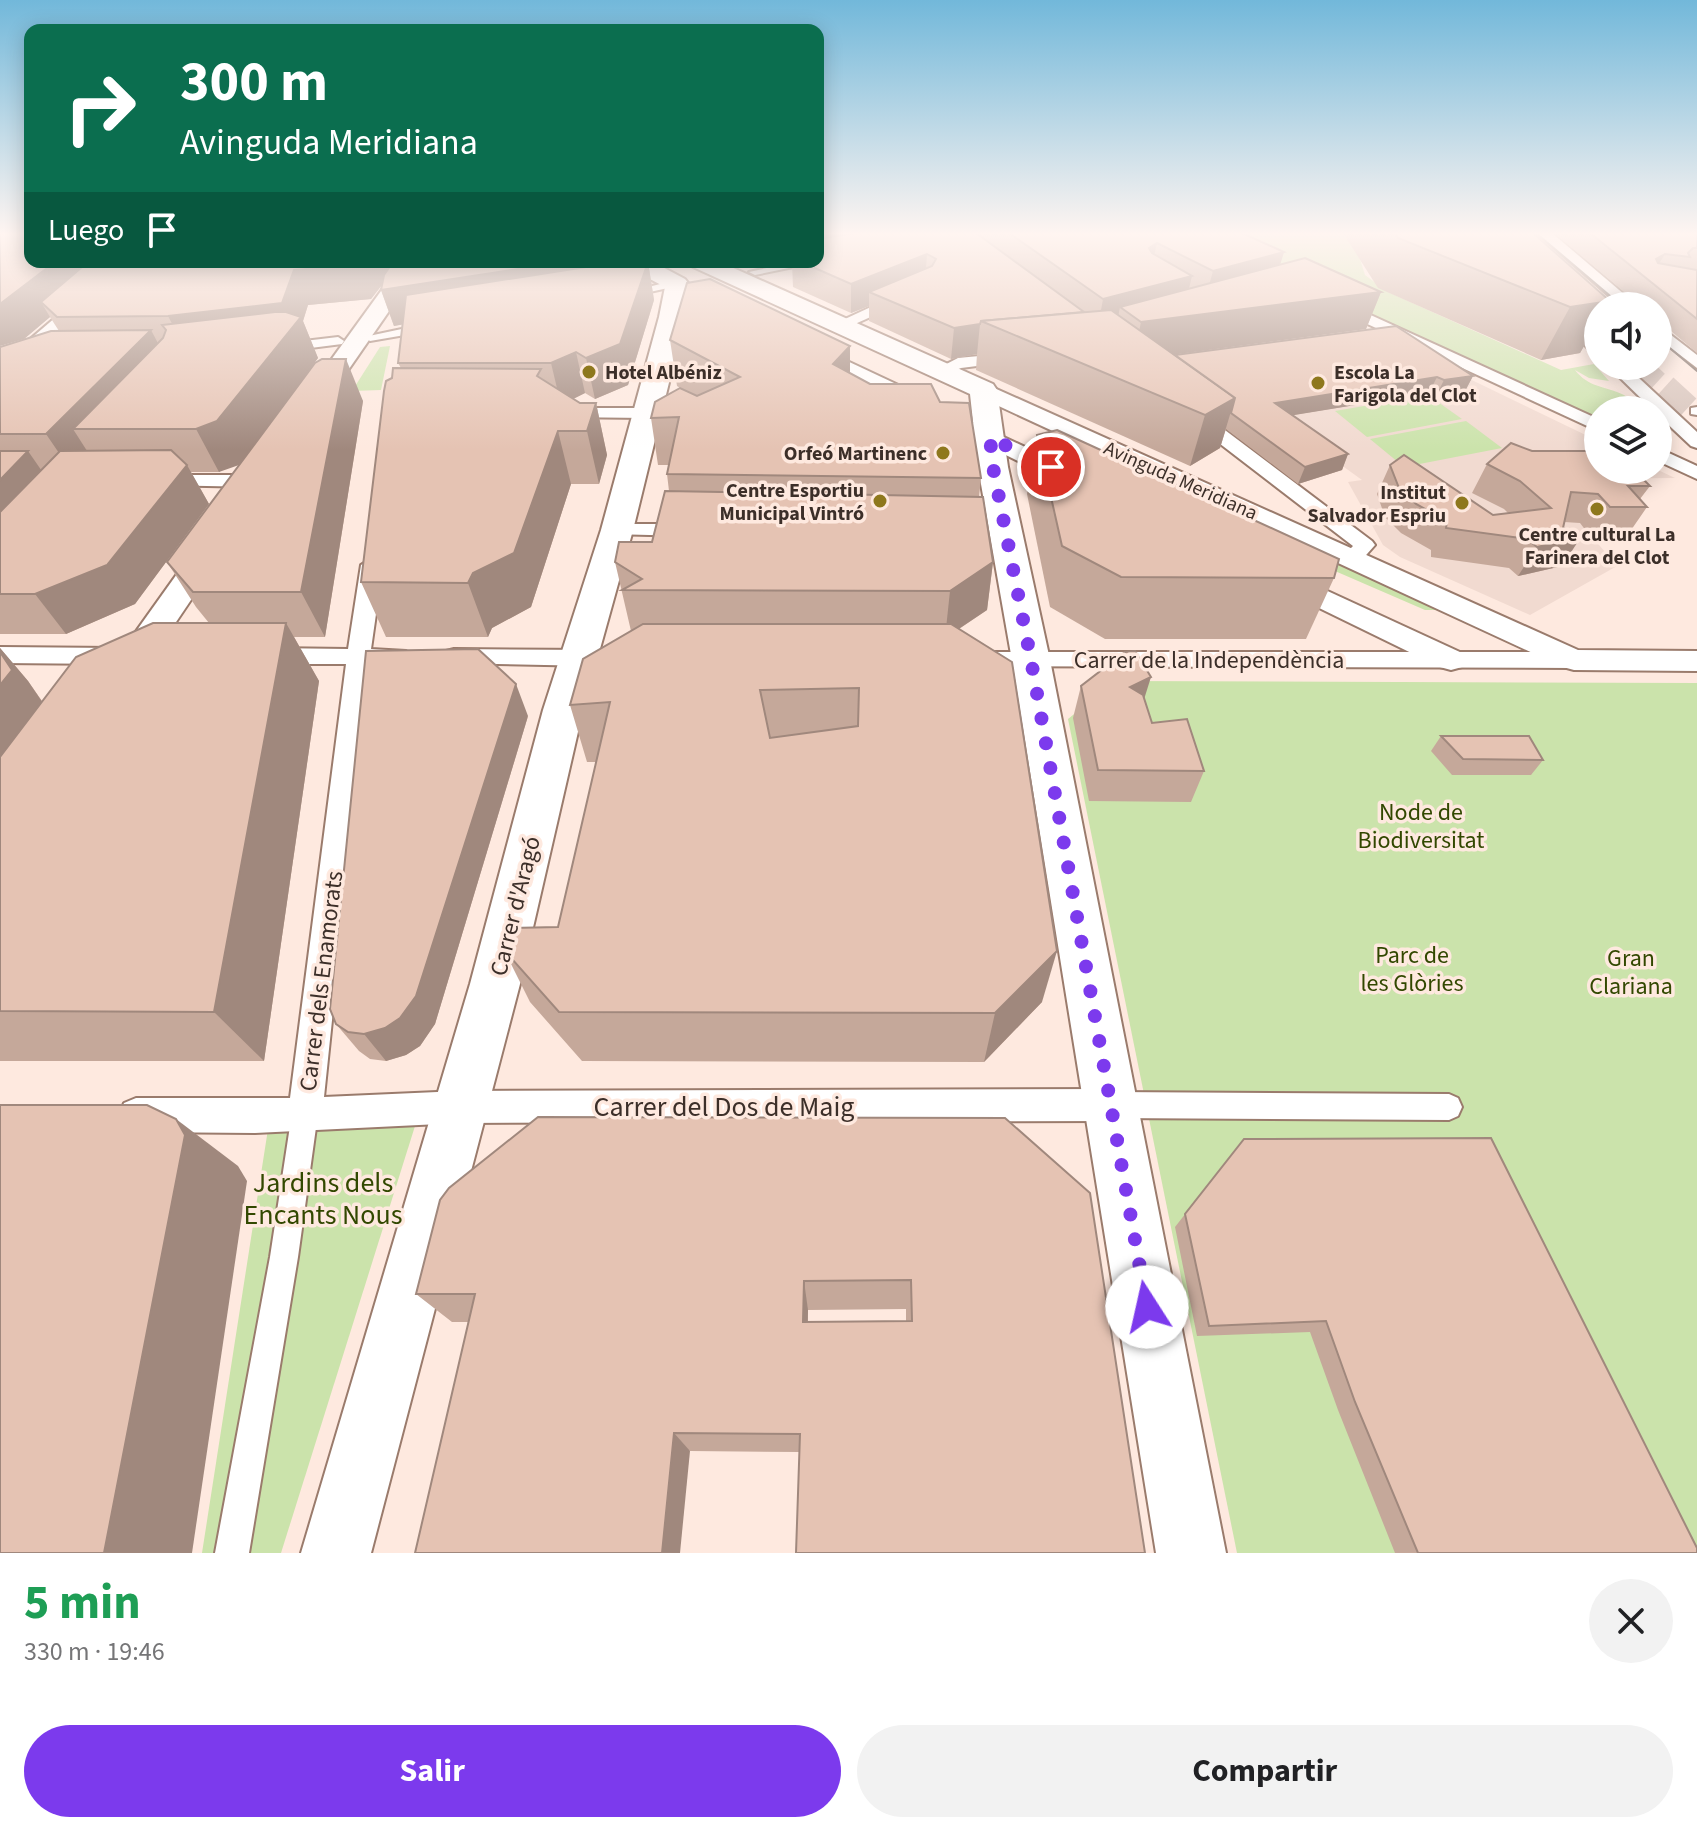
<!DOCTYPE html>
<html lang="es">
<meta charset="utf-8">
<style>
body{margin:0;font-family:"Source Sans 3",sans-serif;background:#f2f2f2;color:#202124;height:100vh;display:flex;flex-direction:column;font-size:30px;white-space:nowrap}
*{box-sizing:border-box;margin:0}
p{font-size:26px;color:#757577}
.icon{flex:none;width:44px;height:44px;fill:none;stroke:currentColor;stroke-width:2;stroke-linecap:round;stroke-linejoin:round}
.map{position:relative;height:1553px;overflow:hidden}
.details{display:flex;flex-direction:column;background:#fff;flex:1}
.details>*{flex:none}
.hud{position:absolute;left:24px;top:24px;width:800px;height:244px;border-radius:16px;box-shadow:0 4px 20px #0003;background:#0b6e4f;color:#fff;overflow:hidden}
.controls{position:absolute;left:1584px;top:292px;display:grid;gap:16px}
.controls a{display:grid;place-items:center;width:88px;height:88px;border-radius:50%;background:#fff;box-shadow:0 4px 20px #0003;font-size:40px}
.pin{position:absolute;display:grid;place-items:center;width:68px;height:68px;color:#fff;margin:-34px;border:4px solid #fff;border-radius:50%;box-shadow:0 2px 8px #0007}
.me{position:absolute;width:88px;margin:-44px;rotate:350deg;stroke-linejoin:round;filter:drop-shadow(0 0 6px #0008)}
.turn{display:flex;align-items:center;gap:28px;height:168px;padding:0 24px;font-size:36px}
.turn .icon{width:104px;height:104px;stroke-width:2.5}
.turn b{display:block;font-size:56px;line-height:68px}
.then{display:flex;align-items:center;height:76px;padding:0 24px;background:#0003;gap:16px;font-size:30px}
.round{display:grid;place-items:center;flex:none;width:84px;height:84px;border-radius:42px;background:#f2f2f2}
.summary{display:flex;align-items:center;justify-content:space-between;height:136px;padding:0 24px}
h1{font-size:48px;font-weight:700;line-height:60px;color:#1e9e55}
.action{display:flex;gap:16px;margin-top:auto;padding:16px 24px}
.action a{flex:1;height:92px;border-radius:48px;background:#7c3aed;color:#fff;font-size:32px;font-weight:700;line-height:92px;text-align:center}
.action a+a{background:#f2f2f2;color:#202124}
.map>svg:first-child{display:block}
.education{fill:#f1dad0}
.green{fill:#cbe3ab}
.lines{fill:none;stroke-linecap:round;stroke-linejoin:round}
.primary-tunnel-far1{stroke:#d7c4bb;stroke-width:25;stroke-dasharray:25 12;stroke-linecap:butt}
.primary-tunnel{stroke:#d7c4bb;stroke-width:31;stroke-dasharray:31 16;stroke-linecap:butt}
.pedestrian-casing{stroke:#9a7b6c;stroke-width:4}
.minor-casing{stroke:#9a7b6c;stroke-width:4}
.tertiary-casing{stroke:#9a7b6c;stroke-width:4}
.secondary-casing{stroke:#9a7b6c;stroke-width:4}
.primary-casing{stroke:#9a7b6c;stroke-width:4}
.pedestrian{fill:#fff;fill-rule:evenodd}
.minor{fill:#fff;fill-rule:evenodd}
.tertiary{fill:#fff;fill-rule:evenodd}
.secondary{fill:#fff;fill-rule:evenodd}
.primary{fill:#fff;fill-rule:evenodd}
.tram{stroke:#817169;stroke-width:2}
.wall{fill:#c5a89a;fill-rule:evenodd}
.shaded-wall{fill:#a0887d}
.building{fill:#e5c3b3;stroke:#a0887d;stroke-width:2;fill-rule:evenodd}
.route{stroke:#7c3aed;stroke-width:14;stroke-dasharray:0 25.2}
.poi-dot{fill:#8e781d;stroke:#fee9df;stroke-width:3}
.labels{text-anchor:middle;stroke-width:7;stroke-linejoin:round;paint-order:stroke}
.far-poi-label{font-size:20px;font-weight:bold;fill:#3c2f29;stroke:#fee9df;text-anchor:end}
.far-street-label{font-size:20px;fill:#3c2f29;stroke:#fee9df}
.street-label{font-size:24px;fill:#3c2f29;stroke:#fee9df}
.park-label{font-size:24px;fill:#324800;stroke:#fee9df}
.near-street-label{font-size:28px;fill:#3c2f29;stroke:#fee9df}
.near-park-label{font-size:28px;fill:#324800;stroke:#fee9df}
</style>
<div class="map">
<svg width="1697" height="1553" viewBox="0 0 1697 1553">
<rect width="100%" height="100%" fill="#fee9df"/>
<path class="education" d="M1387,339L1598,441V470H1658L1675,478L1543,479L1617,566L1530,615L1400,557L1383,545L1348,482L1362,480L1276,418Z"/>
<g class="green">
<path d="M1196,233H1346L1360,259L1365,275L1388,292L1561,370L1594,364L1609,381L1589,378L1575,370C1589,388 1603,385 1624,395C1627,397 1635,405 1641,410H1598V421Z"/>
<path d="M390,346L381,390L352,391L380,347Z"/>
<path d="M1428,395L1462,419L1367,437L1335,411Z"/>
<path d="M1466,421L1502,448L1404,467L1370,439Z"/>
<path d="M1233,514L1441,610H1425L1298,555Z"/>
<path d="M1115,681L1697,683V1553H1237L1068,719Z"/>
<path d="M415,1126L281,1553H202L268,1129Z"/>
</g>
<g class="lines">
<g class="primary-tunnel-far1">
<path d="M1493,233L1598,329"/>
<path d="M1638,366L1665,391"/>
</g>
<path class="primary-tunnel" d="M1663,389L1697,420"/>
<defs>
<g id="pedestrian">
<path d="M794,262H818L755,275L749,272Z"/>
<path d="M664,283L670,286L668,288L627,297L621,294Z"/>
<path d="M430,323L434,324V330L370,341L364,337Z"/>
<path d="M338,337L344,341L342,344L287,351L281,347L287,343Z"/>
<path d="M1697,407V415L1691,414V408Z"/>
<path d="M1111,1092L1449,1094L1458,1098L1462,1107L1458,1116L1449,1120L1111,1118L1102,1114L1098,1105L1102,1096Z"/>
<path d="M305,1100L314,1104L318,1113L298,1257L249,1553H215L270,1257L292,1113L296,1104Z"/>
</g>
<g id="minor">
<path d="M1537,233H1552L1638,306H1621Z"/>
<path d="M899,294L904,296V302L846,328H834L832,325Z"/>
<path d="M1340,301L1598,419V431L1335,309L1332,306Z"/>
<path d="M1562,310L1567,312L1598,340V354L1592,352L1557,318L1554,315Z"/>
<path d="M1658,325L1697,355V368L1658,338Z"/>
<path d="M1011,353L1019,358L1017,361L961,368L941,376L933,371L958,358Z"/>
<path d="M1608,366H1626L1697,432V448L1691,446L1658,415V410H1653Z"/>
<path d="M565,408H647L656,413L647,418L559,417L556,413L559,409Z"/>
<path d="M1195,411L1201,412L1372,541L1375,545L1359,563H1345L1341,558L1353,546L1189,420L1186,416Z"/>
<path d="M1658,448L1697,466V479L1658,461Z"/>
<path d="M164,475H257L267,481L257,487L157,485L154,481Z"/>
<path d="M617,524H689L699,530L689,536L610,534L607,530Z"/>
<path d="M372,558L383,565L371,649L406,651L410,657L406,663L369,665L324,1097L460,1091L1111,1089L1123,1093L1128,1105L1123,1117L1111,1121L460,1123L255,1133L136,1132L124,1127L119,1115L124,1103L136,1098H290L346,664H270L262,662L258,656L262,650L270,648L348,649L361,565Z"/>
<path d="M0,647L114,648L122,650L126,656L122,662L114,664L0,663Z"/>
<path d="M454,649L594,650L602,652L606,658L602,664L594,666L446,663L442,657L446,651Z"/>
<path d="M974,652H1574L1582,654L1586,660L1582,666L1574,668L966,666L962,660L966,654Z"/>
</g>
<g id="tertiary">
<path d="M811,344L926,398L929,403L926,408H910L803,355L800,350L803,345Z"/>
<path d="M983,383L1578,650L1697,651V671L1574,670L1563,667L975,395L972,390Z"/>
<path d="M965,419L1081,473L1085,478L1081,483H1063L957,431L953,426L957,421Z"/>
<path d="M1282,570L1462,653L1466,660L1462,667L1451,670L1440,667L1272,585L1268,579L1272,573Z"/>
</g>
<g id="secondary">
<path d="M120,262H142L9,383L0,385V365Z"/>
<path d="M402,262H423L324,405H306L302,400Z"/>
<path d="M213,536L224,539L228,545L141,674L129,678L117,674L112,666L117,658L202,539Z"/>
</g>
<g id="primary">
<path d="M624,262H653L685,279L689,284L685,317L633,530L583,710L520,984L371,1553H301L470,984L543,710L601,530L659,317L665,287L627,267Z"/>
<path d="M690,262H720L993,384L997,390L1008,467L1050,660L1226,1553H1156L1012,660L978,467L970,394L693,267Z"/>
</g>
</defs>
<use href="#pedestrian" class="pedestrian-casing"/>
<use href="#minor" class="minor-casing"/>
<use href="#tertiary" class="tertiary-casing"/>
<use href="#secondary" class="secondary-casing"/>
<use href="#primary" class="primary-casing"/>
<use href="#pedestrian" class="pedestrian"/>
<use href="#minor" class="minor"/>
<use href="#tertiary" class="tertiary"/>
<use href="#secondary" class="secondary"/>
<use href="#primary" class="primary"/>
<g class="tram">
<path d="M1536,233L1622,306"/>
<path d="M1658,338L1697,371"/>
</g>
</g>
<g class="wall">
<path d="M818,233H1242L1284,252L1280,264L1381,292L1366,329L1174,354L1473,376L1465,391L1436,396L1429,393L1293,415L1348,454L1342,470L1298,484L1226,429L1220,448L1190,466L976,370L977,354L951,359L869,321V306L851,313L793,287L792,262H818Z"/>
<path d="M1343,233H1533L1607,306L1580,353L1541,360L1378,288Z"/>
<path d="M1554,233H1697V269H1693L1697,270V353L1658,320V306H1641Z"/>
<path d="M30,262H648L654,300L628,385L595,399L585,393L573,399L580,403H596L607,455L599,484H571L531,607L492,628L488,637H386L361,582L392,378L401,368L398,363L403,324L394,326L381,290L382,285L371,299L308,305L303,321L318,358L315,362L363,401L325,637H294L319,681L264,1061H0V648L28,681L42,701L209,623L196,607L167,562L253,447L219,472H191L209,504L135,604L66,634H0V347L59,331L50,317L24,339Z"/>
<path d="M670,340L850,373L981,478L979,497L993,562L987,610L959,629L1042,1002L984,1062L582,1061L530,1002L504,950L558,927L597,762H587L570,705L631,631L615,562L652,542L669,491L667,474L669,465H658L651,418L685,391L677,386Z"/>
<path d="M1037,435L1334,578L1306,639H1105L1050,607L1027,494Z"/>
<path d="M1532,451L1650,486L1640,499L1647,507L1627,536H1590L1580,523L1564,522L1562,566L1518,576L1509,568L1431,557V550L1401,533L1385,517L1377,494L1390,465L1493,515L1508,513L1504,509L1472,493L1487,464Z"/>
<path d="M1081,686L1144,699L1152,723L1204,771L1191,802L1089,801L1073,718Z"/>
<path d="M528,716L435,1024L420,1046L406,1055L386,1061L370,1059L359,1051L336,1024Z"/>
<path d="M1441,736L1543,760L1531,775H1452L1431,751Z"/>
<path d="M1244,1139L1697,1553H1395L1338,1410L1310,1332L1197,1336L1175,1227Z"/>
<path d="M1090,1193L800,1452L690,1451L468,1322H452L416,1294ZM906,1309V1321L808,1322V1310Z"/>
</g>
<g class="shaded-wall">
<path d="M818,233H946L818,257Z"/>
<path d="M1157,243L1150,275L1149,248Z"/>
<path d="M1284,252L1274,285L1204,304L1213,271Z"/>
<path d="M927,254L925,282L869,292V306L851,313V284Z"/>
<path d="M1665,254L1652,275L1656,259Z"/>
<path d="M55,262H116L41,302L50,317L24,339L0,346V304Z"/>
<path d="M361,262H400L371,299L308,305L303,321L318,358L239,465L219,472L196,429L187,352L168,316L294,270Z"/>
<path d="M540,262H611L613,273L532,302L394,326L381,290Z"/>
<path d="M648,262L654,300L628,385L595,399L586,358Z"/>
<path d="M1192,276L1184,309L1120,307L1116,327L1097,333L1103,299Z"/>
<path d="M1381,292L1366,329L1133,360L1141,322Z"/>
<path d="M1610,301L1607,306H1598V322L1580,353L1541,360L1570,307Z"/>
<path d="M980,324L977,354L951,359L954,328Z"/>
<path d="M151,330L170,366L73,429L89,454L72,472L46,434Z"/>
<path d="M850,346V391L833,364Z"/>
<path d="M576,352L585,393L561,405L551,363Z"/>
<path d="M346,359L363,401L325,637L301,592Z"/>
<path d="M1473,376L1465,391L1436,396L1444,380Z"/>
<path d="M1437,377L1429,393L1270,419L1275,403Z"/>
<path d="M1235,398L1220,448L1190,466L1205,415Z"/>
<path d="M596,403L607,455L599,484L587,431Z"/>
<path d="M558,431L571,484L531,607L492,628L488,637L468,583Z"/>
<path d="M28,451L55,490L0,550V480Z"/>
<path d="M1348,454L1342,470L1298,484L1305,467Z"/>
<path d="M187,465L209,504L135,604L66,634L35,594Z"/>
<path d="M1581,537L1562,566L1518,576L1537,547Z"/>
<path d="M993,562L987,610L945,638L950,591Z"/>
<path d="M286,623L319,681L264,1061L214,1012Z"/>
<path d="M0,648L28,681L51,715L0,784Z"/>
<path d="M1151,677L1141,709L1130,687Z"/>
<path d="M516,684L528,716L435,1024L420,1046L406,1055L386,1061L364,1034Z"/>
<path d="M1057,951L1042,1002L984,1062L995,1013Z"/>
<path d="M176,1119L238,1166L247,1181L192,1553H104Z"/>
<path d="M804,1281L808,1310L807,1348L803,1322Z"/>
<path d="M674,1433L690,1451L680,1553H662Z"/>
</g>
<g class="building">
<path d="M0,233H30V262H55L0,304Z"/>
<path d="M857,233H976L1084,312L981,321L980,324L954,328L869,292L932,266L936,259L927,254L851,284L801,262H818V239Z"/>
<path d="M1009,233H1242L1284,252L1213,271L1157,243L1149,248L1152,253L1192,276L1103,299Z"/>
<path d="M1395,233H1533L1610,301L1570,307L1398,238Z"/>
<path d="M1590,233H1697V248H1693L1688,253L1690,257L1665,254L1656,259L1658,263L1697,270V319Z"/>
<path d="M1305,258L1381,292L1141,322L1120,307Z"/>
<path d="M88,262H361L359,265L294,270L282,303L168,316L57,317L41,302Z"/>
<path d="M393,262H540L524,268L381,290L384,275Z"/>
<path d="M618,262H648L620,344L586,358L576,352L551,363H398L406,295Z"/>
<path d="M710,279L850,346L833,364L870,384H931L940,402L969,403L981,478L667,474L679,417L651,418L655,402L680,388L697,396L740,377L670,340L687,283Z"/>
<path d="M1111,310L1235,398L1205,415L981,321Z"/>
<path d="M275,312H286L301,317L217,421L196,429H73L163,338L166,330L162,325Z"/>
<path d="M1396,326L1473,376L1444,380L1437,377L1275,403L1348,454L1305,467L1231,413L1235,398L1175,355Z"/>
<path d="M151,330L46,434H0V347L51,331Z"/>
<path d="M322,359H346L301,592H193L167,562L315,363Z"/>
<path d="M393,368L541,369L537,376L580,403H596L587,431H558L514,553L473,573L468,583L361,582L384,391L386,381L392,378Z"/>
<path d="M1057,430L1339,559L1334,578L1121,577L1062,546L1037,435Z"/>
<path d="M1511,443L1532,451H1595L1598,454V470H1634L1650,486H1628L1647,507H1610L1598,494L1571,492L1563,528L1581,537L1537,547L1527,539L1446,528L1447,521L1416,504L1399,488L1390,465L1404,455L1493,515L1551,508L1520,481L1487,464Z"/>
<path d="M171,450L187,465L107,565L35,594H0V512L60,451Z"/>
<path d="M0,451H28L0,480Z"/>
<path d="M665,491L983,497L993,562L950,591L622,590L642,579L615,562L619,542H652Z"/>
<path d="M153,623H286L214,1012L0,1011V757L76,657Z"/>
<path d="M643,624H951L1012,662L1057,951L995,1013L559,1012L504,950L511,928L558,927L610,702L570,705L583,659ZM859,688L858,726L770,738L760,690Z"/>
<path d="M478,649L516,684L416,996L400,1018L385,1028L364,1034L348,1032L336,1024L330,1009L366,651Z"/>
<path d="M1135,651L1151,677L1130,687L1143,695L1152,723L1187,719L1204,771L1098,770L1081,686L1125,652Z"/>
<path d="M0,652L12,670L0,685Z"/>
<path d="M1441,736H1529L1543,760L1463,759Z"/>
<path d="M0,1105H147L176,1119L185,1135L104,1553H0Z"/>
<path d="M538,1117L1005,1118L1090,1193L1145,1553H796L800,1434L674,1433L662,1553H415L475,1294H416L440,1200L449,1188ZM911,1280L912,1321L803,1322L804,1281Z"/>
<path d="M1491,1138L1697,1548V1553H1418L1355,1402L1326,1321L1209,1326L1185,1214L1244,1139Z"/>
</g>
<linearGradient id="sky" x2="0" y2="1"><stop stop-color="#72b8da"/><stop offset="0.52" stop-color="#fff5f1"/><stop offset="1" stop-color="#fff5f1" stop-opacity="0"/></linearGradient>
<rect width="1697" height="450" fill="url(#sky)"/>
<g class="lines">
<path class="route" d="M1051,467L990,438L993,467L1031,660L1147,1307"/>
</g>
<g class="poi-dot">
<circle cx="589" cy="372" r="8"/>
<circle cx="1318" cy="383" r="8"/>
<circle cx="943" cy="453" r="8"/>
<circle cx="880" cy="501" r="8"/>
<circle cx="1462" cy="503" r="8"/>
<circle cx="1597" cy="509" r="8"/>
</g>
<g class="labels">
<g class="far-poi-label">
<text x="605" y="379" text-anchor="start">Hotel Albéniz</text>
<text x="1334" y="379" text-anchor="start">Escola La<tspan x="1334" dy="23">Farigola del Clot</tspan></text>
<text x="927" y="460">Orfeó Martinenc</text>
<text x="864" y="497">Centre Esportiu<tspan x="864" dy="23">Municipal Vintró</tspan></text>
<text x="1446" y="499">Institut<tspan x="1446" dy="23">Salvador Espriu</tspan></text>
<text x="1597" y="541" text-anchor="middle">Centre cultural La<tspan x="1597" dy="23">Farinera del Clot</tspan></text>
</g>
<g class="far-street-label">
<text transform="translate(1181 480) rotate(24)" y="7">Avinguda Meridiana</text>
</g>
<g class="street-label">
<text x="1209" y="668">Carrer de la Independència</text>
<text transform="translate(515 906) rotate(-76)" y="8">Carrer d'Aragó</text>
<text transform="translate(321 981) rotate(-83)" y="8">Carrer dels Enamorats</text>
</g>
<g class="park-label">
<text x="1421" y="820">Node de<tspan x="1421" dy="28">Biodiversitat</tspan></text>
<text x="1412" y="963">Parc de<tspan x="1412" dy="28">les Glòries</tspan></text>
<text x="1631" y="966">Gran<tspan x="1631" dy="28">Clariana</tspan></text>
</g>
<g class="near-street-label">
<text x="724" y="1116">Carrer del Dos de Maig</text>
</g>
<g class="near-park-label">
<text x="323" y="1192">Jardins dels<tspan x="323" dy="32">Encants Nous</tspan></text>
</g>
</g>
</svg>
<div class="controls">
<a><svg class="icon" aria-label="sound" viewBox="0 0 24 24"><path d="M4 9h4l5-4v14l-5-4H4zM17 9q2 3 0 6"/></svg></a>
<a><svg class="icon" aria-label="layers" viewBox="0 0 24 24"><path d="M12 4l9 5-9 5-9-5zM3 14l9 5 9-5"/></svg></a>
</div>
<div class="pin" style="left:1051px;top:467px;background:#d93025"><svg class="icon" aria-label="arrive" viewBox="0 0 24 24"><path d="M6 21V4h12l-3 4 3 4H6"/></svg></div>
<svg class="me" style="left:1147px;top:1307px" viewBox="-20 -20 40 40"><circle r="19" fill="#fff"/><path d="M0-13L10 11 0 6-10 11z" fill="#7c3aed"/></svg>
<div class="hud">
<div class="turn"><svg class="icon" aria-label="right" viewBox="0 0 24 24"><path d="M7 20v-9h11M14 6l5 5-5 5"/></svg><div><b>300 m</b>Avinguda Meridiana</div></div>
<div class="then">Luego<svg class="icon" aria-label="arrive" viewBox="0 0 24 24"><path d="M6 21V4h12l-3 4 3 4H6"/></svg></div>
</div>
</div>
<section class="details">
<div class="summary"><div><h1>5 min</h1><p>330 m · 19:46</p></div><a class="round"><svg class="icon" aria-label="close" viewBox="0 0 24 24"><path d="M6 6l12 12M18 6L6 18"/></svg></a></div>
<div class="action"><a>Salir</a><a>Compartir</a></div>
</section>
